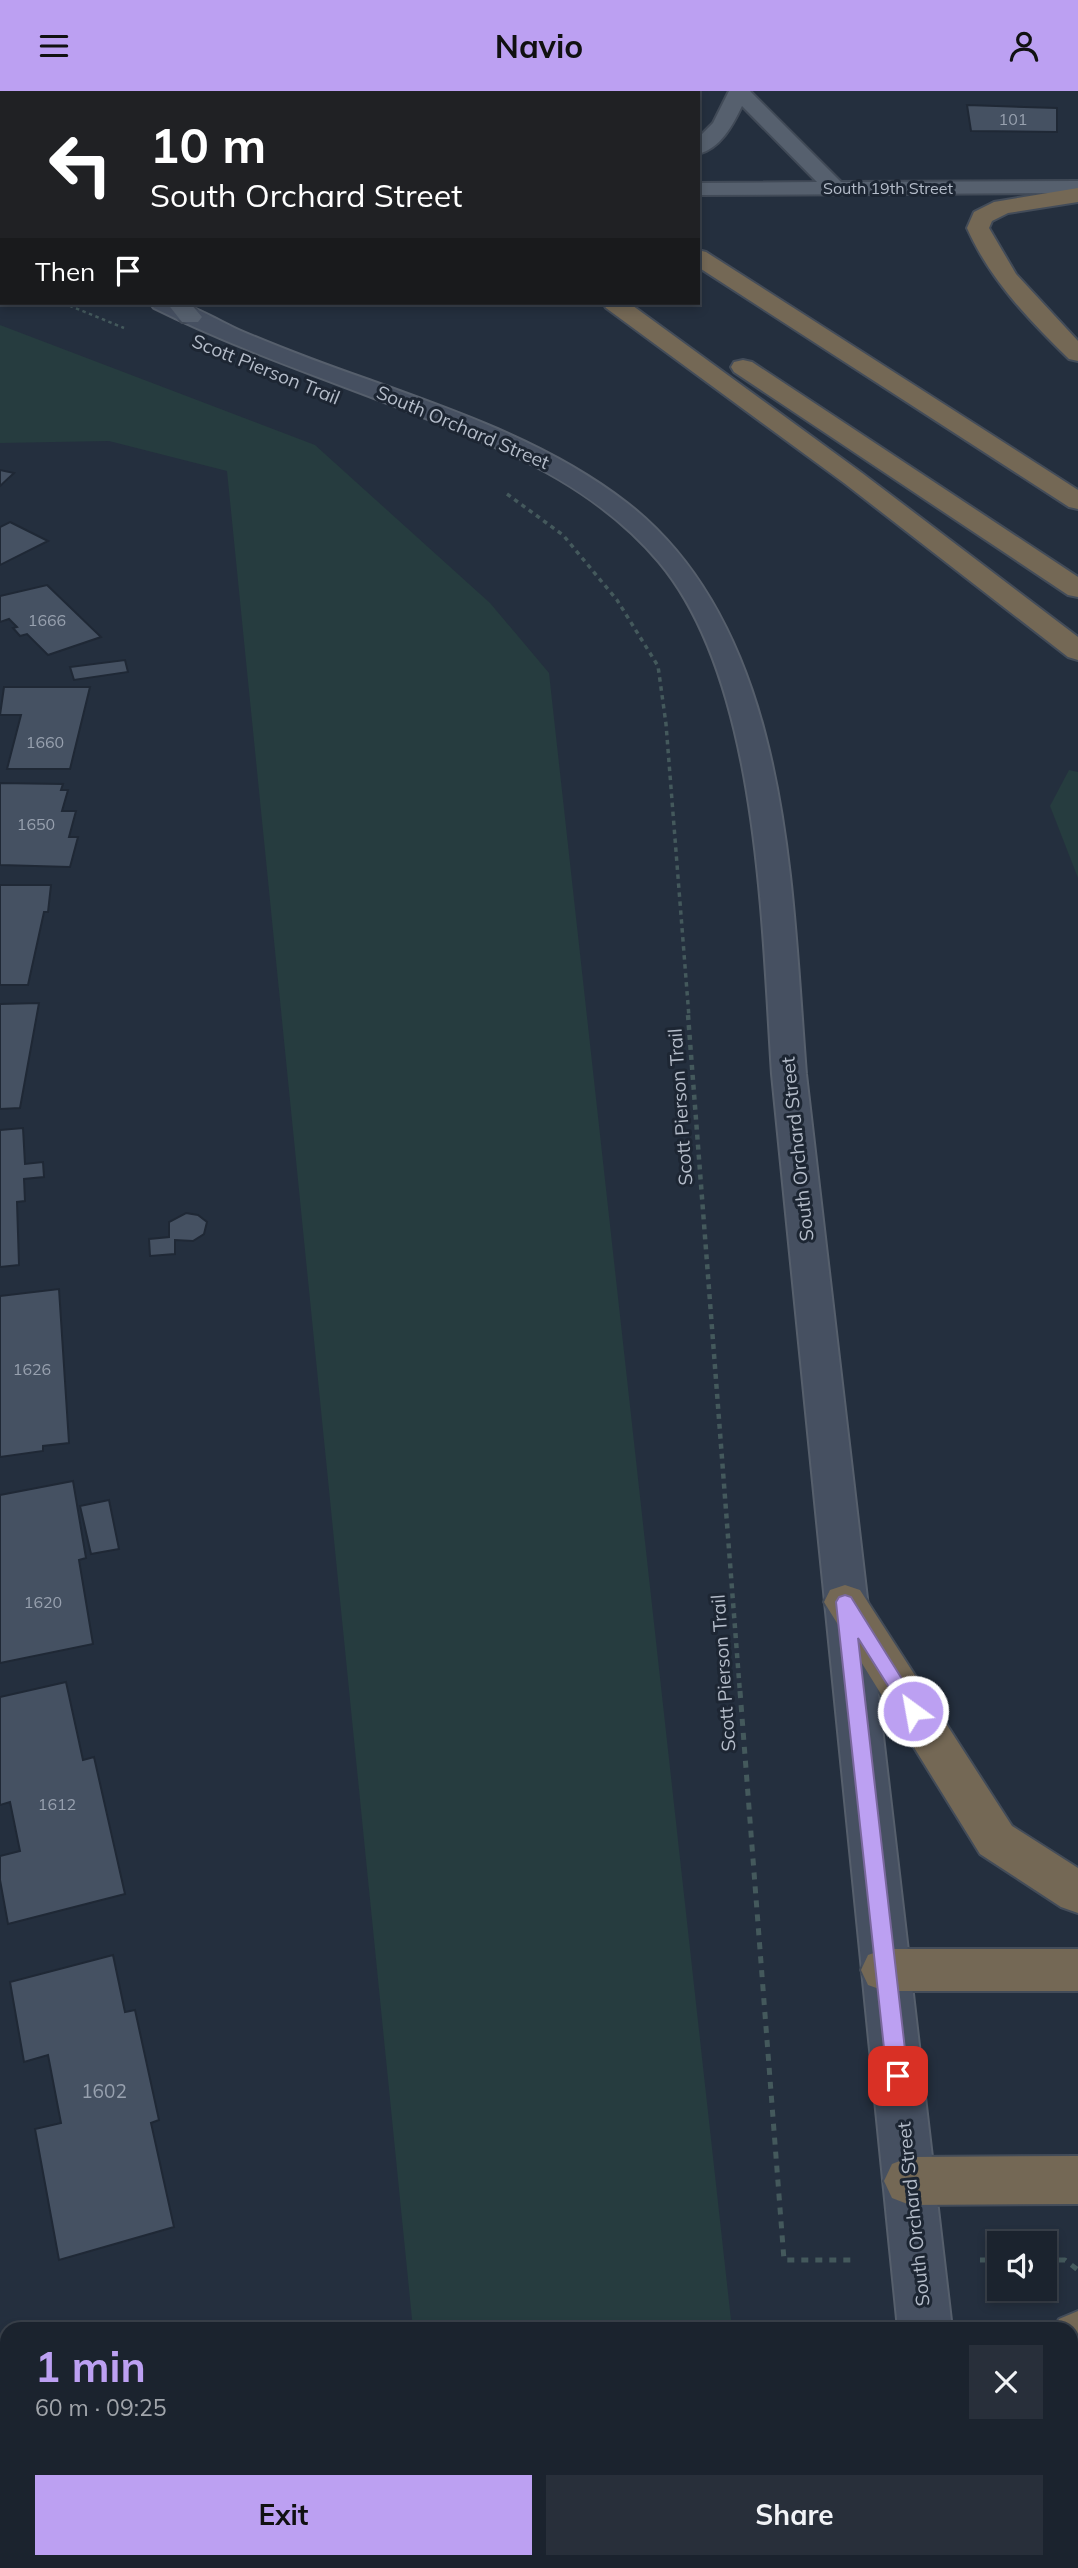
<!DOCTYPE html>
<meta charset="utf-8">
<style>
body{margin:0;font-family:Mulish,sans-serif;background:#282f3a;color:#f1f3f6;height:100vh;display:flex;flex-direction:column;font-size:26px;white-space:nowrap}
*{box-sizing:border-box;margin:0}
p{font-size:23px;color:#a0a4aa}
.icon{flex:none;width:38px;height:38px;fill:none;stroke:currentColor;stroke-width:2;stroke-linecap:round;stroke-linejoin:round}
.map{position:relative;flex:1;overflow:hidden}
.sheet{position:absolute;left:0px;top:2231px;width:1078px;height:247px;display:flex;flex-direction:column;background:#1b232e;border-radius:21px 21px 0 0;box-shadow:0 4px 10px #0003,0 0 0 2px #39404a}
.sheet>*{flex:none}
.top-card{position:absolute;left:0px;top:0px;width:700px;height:214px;box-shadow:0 4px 10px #0003,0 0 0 2px #39404a;background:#202124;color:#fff;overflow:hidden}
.controls{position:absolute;left:987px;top:2140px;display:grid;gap:14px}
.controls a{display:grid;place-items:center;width:70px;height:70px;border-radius:0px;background:#1b232e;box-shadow:0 4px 10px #0003,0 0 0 2px #39404a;font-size:35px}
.pin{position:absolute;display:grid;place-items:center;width:60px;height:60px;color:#fff;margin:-30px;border-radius:14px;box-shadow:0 4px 10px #0006}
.me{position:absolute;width:77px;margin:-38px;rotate:328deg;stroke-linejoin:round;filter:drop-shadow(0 0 5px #0008)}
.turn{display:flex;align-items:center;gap:24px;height:147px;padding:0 35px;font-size:32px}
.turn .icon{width:91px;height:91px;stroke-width:2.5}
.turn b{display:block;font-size:49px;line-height:60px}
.then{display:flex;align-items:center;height:66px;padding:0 35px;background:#0003;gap:14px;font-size:26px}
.round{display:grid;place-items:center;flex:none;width:74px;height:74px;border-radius:0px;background:#282f3a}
.head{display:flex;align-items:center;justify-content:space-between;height:119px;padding:0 35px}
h1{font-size:42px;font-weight:700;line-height:52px;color:#bca0f2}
.cta{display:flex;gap:14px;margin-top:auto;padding:14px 35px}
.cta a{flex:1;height:80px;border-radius:0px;background:#bca0f2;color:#111;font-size:28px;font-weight:700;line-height:80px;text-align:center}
.cta a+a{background:#282f3a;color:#f1f3f6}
header{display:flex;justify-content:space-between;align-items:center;height:91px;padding:0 35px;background:#bca0f2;color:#111;font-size:32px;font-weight:700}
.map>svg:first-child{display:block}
.green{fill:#263c3f}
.building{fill:#455162;stroke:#1f2835;stroke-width:2}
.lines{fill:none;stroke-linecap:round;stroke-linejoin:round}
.secondary-casing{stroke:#565f6c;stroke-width:4}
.primary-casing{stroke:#414a57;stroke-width:4}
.highway-casing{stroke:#434c59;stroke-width:4}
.path-far3{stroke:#44595c;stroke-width:2.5;stroke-dasharray:3.5 3.5;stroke-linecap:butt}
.path-far2{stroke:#44595c;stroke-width:3.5;stroke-dasharray:4.5 4.5;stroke-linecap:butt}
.path-far1{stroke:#44595c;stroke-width:4.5;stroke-dasharray:5 5;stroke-linecap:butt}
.path{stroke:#44595c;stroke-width:5;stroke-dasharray:7 7;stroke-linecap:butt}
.secondary{fill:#465061;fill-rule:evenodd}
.primary{fill:#56606e;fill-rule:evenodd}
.highway{fill:#746855;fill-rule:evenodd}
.route{fill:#bca0f2;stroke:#7a689d;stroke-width:2}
.labels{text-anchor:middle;stroke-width:6;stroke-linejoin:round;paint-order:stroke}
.number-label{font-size:16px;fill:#98a1af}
.far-street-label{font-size:16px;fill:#b4bcc9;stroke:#1d2633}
.street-label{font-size:19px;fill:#b4bcc9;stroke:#1d2633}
.near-number-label{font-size:19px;fill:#98a1af}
</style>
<header><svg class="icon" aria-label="menu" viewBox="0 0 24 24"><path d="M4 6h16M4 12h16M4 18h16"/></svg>Navio<svg class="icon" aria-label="person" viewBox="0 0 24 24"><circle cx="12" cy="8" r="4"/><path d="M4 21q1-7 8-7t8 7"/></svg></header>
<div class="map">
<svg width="1078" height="2477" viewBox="0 0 1078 2477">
<rect width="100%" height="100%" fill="#242f3e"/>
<g class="green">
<path d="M0,234L315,354L490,512L549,582L732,2238H413L227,380L109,350L0,352Z"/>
<path d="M1069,679L1078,681V787L1050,715Z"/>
<path d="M468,2471H757L758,2477H471Z"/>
</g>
<g class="building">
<path d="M967,14L1057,17V41L971,40Z"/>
<path d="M0,379L14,382L0,395Z"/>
<path d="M10,431L48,450L0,474V436Z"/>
<path d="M47,494L101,546L48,564L27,543L20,545L13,537L17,536L9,528L0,531V505Z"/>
<path d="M125,569L128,581L74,589L70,576Z"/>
<path d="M4,596H90L70,678H7L21,624H0Z"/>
<path d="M0,692L63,693L61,699H68L62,720H76L69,746H78L70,776L0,774Z"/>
<path d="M0,794H51L48,821H44L28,894H0Z"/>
<path d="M39,912L20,1017L0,1018V913Z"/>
<path d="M23,1037L25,1073L43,1071L44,1086L24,1088L25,1110L17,1111L19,1174L0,1176V1039Z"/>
<path d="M186,1122L198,1124L207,1131L204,1143L193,1150L175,1149V1163L150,1165L149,1148L169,1146V1131Z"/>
<path d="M59,1198L69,1352L43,1355V1360L0,1366V1205Z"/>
<path d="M73,1390L86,1467L79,1469L93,1553L0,1572V1404Z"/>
<path d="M109,1409L119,1458L91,1463L80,1415Z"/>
<path d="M66,1591L83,1669L94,1666L125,1803L8,1833L0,1789V1765L20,1760L10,1711L0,1714V1606Z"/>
<path d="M113,1864L125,1921L135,1919L159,2029L151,2032L174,2136L59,2169L35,2038L61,2032L48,1964L24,1971L10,1891Z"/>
<path d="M101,2471H251V2477H33Z"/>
</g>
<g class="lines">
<defs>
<g id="secondary">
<path d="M150,212C159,212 170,210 179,212C194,215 225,233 241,240C283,258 326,274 369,289C458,321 551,353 627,412C791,540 791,793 806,983L952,2238H898L772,983C762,833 759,590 659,471C617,421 557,383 497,357C384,306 265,272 154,217Z"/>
<path d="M923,2471H979L980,2477H924Z"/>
</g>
<g id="primary">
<path d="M729,0H750L841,91L1078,90V102L698,104V92L817,91L742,15C733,34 720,58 698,63V47L713,32Z"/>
<rect x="0" y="118" width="2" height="14"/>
<path d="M167,212H190L202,226L198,231H182Z"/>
</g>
<g id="highway">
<path d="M314,0H335L336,2H315Z"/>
<path d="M407,0H429L430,2H408Z"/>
<path d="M465,0H487L488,2H466Z"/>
<path d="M1078,97V111L1008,122L992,130L989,137L1016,183L1078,250V270L1069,268C1029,229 990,189 967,137L974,121L994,111Z"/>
<path d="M698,159L706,161L1078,399V418L1069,416L698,176Z"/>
<path d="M603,212H629L862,382L1078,546V569L1068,566L844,392L606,217Z"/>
<path d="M743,269L752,271L1078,486V506L1068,504L734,281L731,276L734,271Z"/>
<path d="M845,1494L860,1499L1012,1735L1078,1777V1822L1061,1816L980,1763L824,1511L830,1499Z"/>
<path d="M885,1858H1078V1900H885L868,1894L861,1879L868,1864Z"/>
<path d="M1078,2065V2113L910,2114L892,2107L884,2090L892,2073L910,2066Z"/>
<path d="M1078,2220V2286L1071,2289V2238H1054L1059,2228Z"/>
<path d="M961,2471H1017L1015,2477H959Z"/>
</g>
</defs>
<use href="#secondary" class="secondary-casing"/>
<use href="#primary" class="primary-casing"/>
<use href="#highway" class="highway-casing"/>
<path class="path-far3" d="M63,212L124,237"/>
<path class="path-far2" d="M507,403L563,444L617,509L658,575L666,633L689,926"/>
<path class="path-far1" d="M688,924L740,1602"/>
<g class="path">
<path d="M740,1600L784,2169H855"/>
<path d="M980,2169H999"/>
<path d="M1045,2169H1065L1078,2179"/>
</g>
<use href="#secondary" class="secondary"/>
<use href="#primary" class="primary"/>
<use href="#highway" class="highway"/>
</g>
<path class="route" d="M845,1504L851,1506L922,1620L920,1625L913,1627L907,1625L858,1547L908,1985L905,1991L898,1994L890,1991L887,1985L836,1511L839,1506Z"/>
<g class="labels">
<g class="number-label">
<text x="1013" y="34">101</text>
<text x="47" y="535">1666</text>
<text x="45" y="657">1660</text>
<text x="36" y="739">1650</text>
<text x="32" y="1284">1626</text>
<text x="43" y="1517">1620</text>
<text x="57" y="1719">1612</text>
</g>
<g class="far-street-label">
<text x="888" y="103">South 19th Street</text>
</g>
<g class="street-label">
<text transform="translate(266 278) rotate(22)" y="7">Scott Pierson Trail</text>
<text transform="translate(463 336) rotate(23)" y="7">South Orchard Street</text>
<text transform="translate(680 1016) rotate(-94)" y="7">Scott Pierson Trail</text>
<text transform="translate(797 1058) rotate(-96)" y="7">South Orchard Street</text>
<text transform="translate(723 1582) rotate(-94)" y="7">Scott Pierson Trail</text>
<text transform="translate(913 2123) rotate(-96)" y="7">South Orchard Street</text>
</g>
<g class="near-number-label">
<text x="104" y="2007">1602</text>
</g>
</g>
</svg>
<div class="controls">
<a><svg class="icon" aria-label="sound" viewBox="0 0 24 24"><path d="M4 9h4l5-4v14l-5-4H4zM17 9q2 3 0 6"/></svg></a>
</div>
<div class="pin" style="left:898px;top:1985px;background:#d93025"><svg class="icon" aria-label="arrive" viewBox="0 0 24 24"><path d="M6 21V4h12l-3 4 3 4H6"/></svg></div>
<svg class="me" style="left:913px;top:1620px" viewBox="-20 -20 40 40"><circle r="17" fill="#bca0f2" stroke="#fff" stroke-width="3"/><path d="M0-11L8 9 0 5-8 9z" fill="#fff"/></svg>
<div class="top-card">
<div class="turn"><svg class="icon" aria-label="left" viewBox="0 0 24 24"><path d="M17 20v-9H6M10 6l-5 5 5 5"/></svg><div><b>10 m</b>South Orchard Street</div></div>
<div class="then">Then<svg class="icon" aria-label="arrive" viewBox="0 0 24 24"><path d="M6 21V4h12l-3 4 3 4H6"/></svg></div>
</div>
<section class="sheet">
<div class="head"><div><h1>1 min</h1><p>60 m · 09:25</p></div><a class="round"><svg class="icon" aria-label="close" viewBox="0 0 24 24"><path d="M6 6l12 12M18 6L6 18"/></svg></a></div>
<div class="cta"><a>Exit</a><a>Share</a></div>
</section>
</div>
